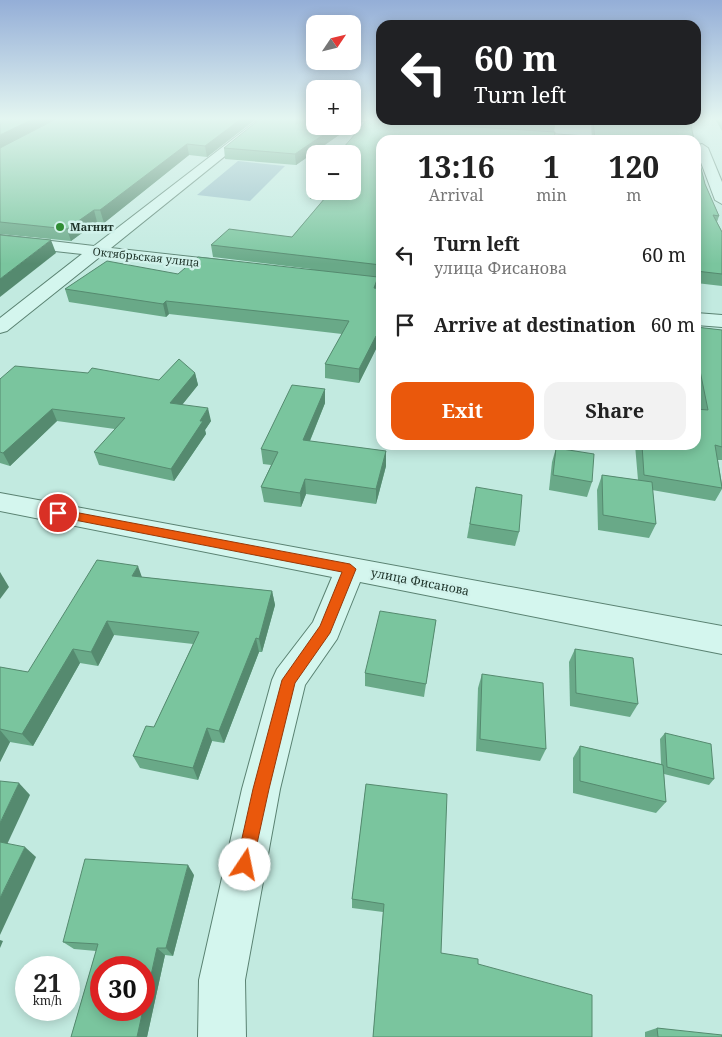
<!DOCTYPE html>
<meta charset="utf-8">
<style>
body{margin:0;font-family:"Noto Serif",serif;background:#f2f2f2;color:#222;height:100vh;display:flex;flex-direction:column;font-size:19px;white-space:nowrap}
*{box-sizing:border-box;margin:0}
p{font-size:16px;color:#767676}
.icon{flex:none;width:28px;height:28px;fill:none;stroke:currentColor;stroke-width:2;stroke-linecap:round;stroke-linejoin:round}
.map{position:relative;flex:1;overflow:hidden}
.details{position:absolute;left:376px;top:135px;width:325px;height:315px;display:flex;flex-direction:column;background:#fff;border-radius:15px;box-shadow:0 2px 12px #0003}
.details>*{flex:none}
.guide{position:absolute;left:376px;top:20px;width:325px;height:105px;border-radius:15px;box-shadow:0 2px 12px #0003;background:#202124;color:#fff;overflow:hidden}
.needle{width:32px;rotate:55deg}
.tools{position:absolute;left:306px;top:15px;display:grid;gap:10px}
.tools a{display:grid;place-items:center;width:55px;height:55px;border-radius:10px;background:#fff;box-shadow:0 2px 12px #0003;font-size:25px}
.speed{position:absolute;left:15px;top:956px;display:flex;gap:10px;font-size:25px;font-weight:700;text-align:center}
.speed>*{display:grid;place-content:center;width:65px;height:65px;border-radius:50%;background:#fff;box-shadow:0 2px 12px #0003;line-height:1}
.speed small{font-size:12px;font-weight:400}
.speed .limit{border:8px solid #d22;background:#fff;color:#111}
.pin{position:absolute;display:grid;place-items:center;width:42px;height:42px;color:#fff;margin:-21px;border:2px solid #fff;border-radius:50%;box-shadow:0 1px 5px #0007}
.me{position:absolute;width:55px;margin:-28px;rotate:11deg;stroke-linejoin:round;filter:drop-shadow(0 0 4px #0008)}
.turn{display:flex;align-items:center;gap:18px;height:105px;padding:0 15px;font-size:22px}
.turn .icon{width:65px;height:65px;stroke-width:2.5}
.turn b{display:block;font-size:35px;line-height:42px}
.eta{display:flex;justify-content:space-evenly;align-items:center;height:85px;text-align:center}
.eta b{font-size:30px;font-weight:700;line-height:35px}
.cta{display:flex;gap:10px;margin-top:auto;padding:10px 15px}
.cta a{flex:1;height:58px;border-radius:15px;background:#ea580c;color:#fff;font-size:20px;font-weight:700;line-height:58px;text-align:center}
.cta a+a{background:#f2f2f2;color:#222}
ul{padding:0;list-style:none}
li{display:flex;align-items:center;gap:15px;height:70px;padding:0 15px}
li div{flex:1}
li b{display:block;font-size:19px}
li em{font-style:normal}
.map>svg:first-child{display:block}
.green{fill:#97bec7}
.lines{fill:none;stroke-linecap:round;stroke-linejoin:round}
.minor-casing{stroke:#5a8272;stroke-width:2}
.minor{fill:#d4f6ee;fill-rule:evenodd}
.wall{fill:#69a988}
.shaded-wall{fill:#558a6f}
.building{fill:#7ac59e;stroke:#558a6f}
.route{fill:#ea580c;stroke:#983908}
.poi-dot{fill:#2f8d34;stroke:#d1f2eb;stroke-width:2}
.labels{text-anchor:middle;stroke-width:5;stroke-linejoin:round;paint-order:stroke}
.far-poi-label{font-size:11px;font-weight:bold;fill:#1e3329;stroke:#d1f2eb;text-anchor:start}
.far-street-label{font-size:11px;fill:#1e3329;stroke:#d1f2eb}
.street-label{font-size:12px;fill:#1e3329;stroke:#d1f2eb}
</style>
<div class="map">
<svg width="722" height="1037" viewBox="0 0 722 1037">
<rect width="100%" height="100%" fill="#c2eae0"/>
<path class="green" d="M238,161L285,166L250,201L197,195Z"/>
<g class="lines">
<defs>
<g id="minor">
<path d="M259,119H271L111,248L228,261L234,262L237,266L234,270L228,271L101,256L7,331L0,333V318L82,254L0,245V235L94,246Z"/>
<path d="M352,121L401,124L407,127L401,130L348,126H352Z"/>
<path d="M518,132L579,136L585,140L514,138V134Z"/>
<path d="M702,144L708,148L722,182V204L715,200L696,149L698,145Z"/>
<path d="M696,313L722,315V327L696,325Z"/>
<path d="M0,493L722,626V654L360,582L337,639L305,685L280,789L245,980L246,1037H198L199,980L242,789L272,680L277,669L313,622L332,577L0,511Z"/>
</g>
</defs>
<use href="#minor" class="minor-casing"/>
<use href="#minor" class="minor"/>
</g>
<g class="wall">
<path d="M0,119H256L207,157L189,155L104,223L97,222L71,241L0,234Z"/>
<path d="M374,119H381V120H556L554,132L381,140V278L378,277V288L381,289V350L376,349L359,383L325,378V364L342,334L169,314L166,317L69,302L65,289L178,274L311,269L213,257L211,245L292,237L323,200L310,199L309,188L315,181V191H352Z"/>
<path d="M715,119H722V131Z"/>
<path d="M592,120H690L694,140H592L591,124Z"/>
<path d="M349,128L296,165L225,159L224,148Z"/>
<path d="M696,148L705,184L719,216L717,222L722,232V286L696,283Z"/>
<path d="M696,327L722,330V460H718L722,484V489L715,501L652,490L656,524L649,538L598,530L597,490L602,475L638,480L635,445H696L699,409L696,393Z"/>
<path d="M195,373L198,385L182,405L211,421L205,430L206,434L174,481L99,465L94,452L115,429L57,421L10,466L0,463V379L159,380Z"/>
<path d="M325,389V403L310,441L386,451V466L376,504L306,494L301,507L264,502L261,487L271,465L263,464L261,449Z"/>
<path d="M556,448L592,482L587,497L549,490L552,462Z"/>
<path d="M476,487L519,532L515,546L467,538Z"/>
<path d="M142,577L272,591L275,605L262,652H259L224,743L212,741L198,780L140,768L133,756L154,727L193,644L114,635L98,666L80,663L33,746L10,742L0,762V667L28,672Z"/>
<path d="M436,620L424,697L365,686V673Z"/>
<path d="M575,649L638,704L630,717L570,706L569,662Z"/>
<path d="M482,674L546,749L540,761L476,751L478,688Z"/>
<path d="M665,733L714,779L709,785L664,774L666,802L656,813L573,793V758L580,746L661,764L660,739Z"/>
<path d="M366,784L441,953L478,964L373,1037L383,912L352,908V899Z"/>
<path d="M194,875L173,956L165,955L147,1037H71L96,951L74,949L63,942Z"/>
<path d="M657,1028L722,1037H645V1032Z"/>
</g>
<g class="shaded-wall">
<path d="M33,119H55L0,148V135Z"/>
<path d="M241,119H256L207,157L205,146Z"/>
<path d="M336,126H349V128L296,165L295,154Z"/>
<path d="M187,144L189,155L104,223L100,210Z"/>
<path d="M94,210L97,222L71,241L67,229Z"/>
<path d="M51,240L56,253L0,297V279Z"/>
<path d="M378,277V290L374,288Z"/>
<path d="M166,301L169,314L166,317L163,304Z"/>
<path d="M376,336V349L359,383V369Z"/>
<path d="M195,373L198,385L173,416L170,403Z"/>
<path d="M325,389V403L304,455L303,440Z"/>
<path d="M208,408L211,421L205,430L206,434L174,481L171,469Z"/>
<path d="M52,409L57,421L10,466L3,453Z"/>
<path d="M386,451V466L376,504V489Z"/>
<path d="M305,479L306,494L301,507L300,493Z"/>
<path d="M138,566L143,580L132,576Z"/>
<path d="M0,572L9,587L0,599Z"/>
<path d="M272,591L275,605L262,652L259,639Z"/>
<path d="M107,621L114,635L98,666L91,652Z"/>
<path d="M256,638L259,652L224,743L219,731Z"/>
<path d="M73,649L80,663L33,746L22,734Z"/>
<path d="M207,728L212,741L198,780L193,768Z"/>
<path d="M0,730L10,742L0,762Z"/>
<path d="M19,783L30,795L4,851L0,848V823Z"/>
<path d="M25,847L36,857L0,935V898Z"/>
<path d="M188,865L194,875L173,956L166,948Z"/>
<path d="M0,940L3,941L0,948Z"/>
<path d="M157,948L165,955L147,1037H137L143,1010H144Z"/>
</g>
<g class="building">
<path d="M0,119H33L0,135Z"/>
<path d="M56,119H241L205,146L187,144L100,210H94L67,229L0,222V148Z"/>
<path d="M260,119H315V126H336L295,154L224,148Z"/>
<path d="M367,120L555,132L554,140H381V265L211,245L229,229L292,237L331,191H352V154H338Z"/>
<path d="M496,120H556V124Z"/>
<path d="M593,120H690L694,140H595Z"/>
<path d="M696,148L705,184L719,216L713,215L722,232V274L696,271Z"/>
<path d="M315,181V188H309Z"/>
<path d="M0,235L51,240L0,279Z"/>
<path d="M198,257L378,277L374,288L381,289V337L376,336L359,369L325,364L349,321L166,301L163,304L65,289L107,261L178,274Z"/>
<path d="M696,327L722,330V447L715,445L722,488L644,475L642,445H696V409L708,410L696,351Z"/>
<path d="M179,359L195,373L170,403L208,408L200,421H203L171,469L94,452L125,418L52,409L3,453L0,452V379L15,366L88,373L92,368L159,380Z"/>
<path d="M292,385L325,389L303,440L386,451L376,489L305,479L300,493L261,487L278,452L261,449Z"/>
<path d="M556,448L594,454L592,482L553,475Z"/>
<path d="M602,475L652,482L656,524L603,515Z"/>
<path d="M476,487L522,495L519,532L470,524Z"/>
<path d="M97,560L138,566L132,576L272,591L259,639L256,638L219,731L207,728L193,768L133,756L146,726L154,727L199,632L107,621L91,652L73,649L22,734L0,729V667L28,672Z"/>
<path d="M380,611L436,620L426,684L365,673Z"/>
<path d="M575,649L633,658L638,704L576,693Z"/>
<path d="M482,674L543,683L546,749L480,739Z"/>
<path d="M665,733L711,744L714,779L667,767Z"/>
<path d="M580,746L663,765L666,802L580,781Z"/>
<path d="M0,781L19,783L0,823Z"/>
<path d="M366,784L447,794L441,953L478,959V964L592,995V1037H373L384,904L352,899Z"/>
<path d="M0,842L25,847L0,898Z"/>
<path d="M85,859L188,865L166,948H157L144,1007V968H101V1010H143L137,1037H71L98,944L63,942Z"/>
<path d="M657,1028L722,1035V1037H658Z"/>
</g>
<linearGradient id="sky" x2="0" y2="1"><stop stop-color="#94aed7"/><stop offset="0.45" stop-color="#e4f6f1"/><stop offset="1" stop-color="#e4f6f1" stop-opacity="0"/></linearGradient>
<rect width="722" height="264" fill="url(#sky)"/>
<path class="route" d="M58,509L350,564L356,569L330,633L295,683L269,789L251,871L245,874L239,871L236,865L253,789L282,680L320,626L342,572L54,516L53,513Z"/>
<circle class="poi-dot" cx="60" cy="227" r="5"/>
<g class="labels">
<g class="far-poi-label">
<text x="70" y="231">Магнит</text>
</g>
<g class="far-street-label">
<text transform="translate(146 257) rotate(6)" y="4">Октябрьская улица</text>
</g>
<g class="street-label">
<text transform="translate(420 582) rotate(11)" y="4">улица Фисанова</text>
</g>
</g>
</svg>
<div class="tools">
<a><svg class="needle" viewBox="-14 -14 28 28"><path d="M0-13l5 13h-10z" fill="#e53935"/><path d="M0 13l5-13h-10z" fill="#767676"/></svg></a>
<a>+</a>
<a>−</a>
</div>
<div class="speed"><div>21<small>km/h</small></div><div class="limit">30</div></div>
<div class="pin" style="left:58px;top:513px;background:#d93025"><svg class="icon" aria-label="arrive" viewBox="0 0 24 24"><path d="M6 21V4h12l-3 4 3 4H6"/></svg></div>
<svg class="me" style="left:245px;top:865px" viewBox="-20 -20 40 40"><circle r="19" fill="#fff"/><path d="M0-13L10 11 0 6-10 11z" fill="#ea580c"/></svg>
<div class="guide">
<div class="turn"><svg class="icon" aria-label="left" viewBox="0 0 24 24"><path d="M17 20v-9H6M10 6l-5 5 5 5"/></svg><div><b>60 m</b>Turn left</div></div>
</div>
<section class="details">
<div class="eta">
<div><b>13:16</b><p>Arrival</p></div>
<div><b>1</b><p>min</p></div>
<div><b>120</b><p>m</p></div>
</div>
<ul>
<li><svg class="icon" aria-label="left" viewBox="0 0 24 24"><path d="M17 20v-9H6M10 6l-5 5 5 5"/></svg><div><b>Turn left</b><p>улица Фисанова</p></div><em>60 m</em></li>
<li><svg class="icon" aria-label="arrive" viewBox="0 0 24 24"><path d="M6 21V4h12l-3 4 3 4H6"/></svg><div><b>Arrive at destination</b></div><em>60 m</em></li>
</ul>
<div class="cta"><a>Exit</a><a>Share</a></div>
</section>
</div>
